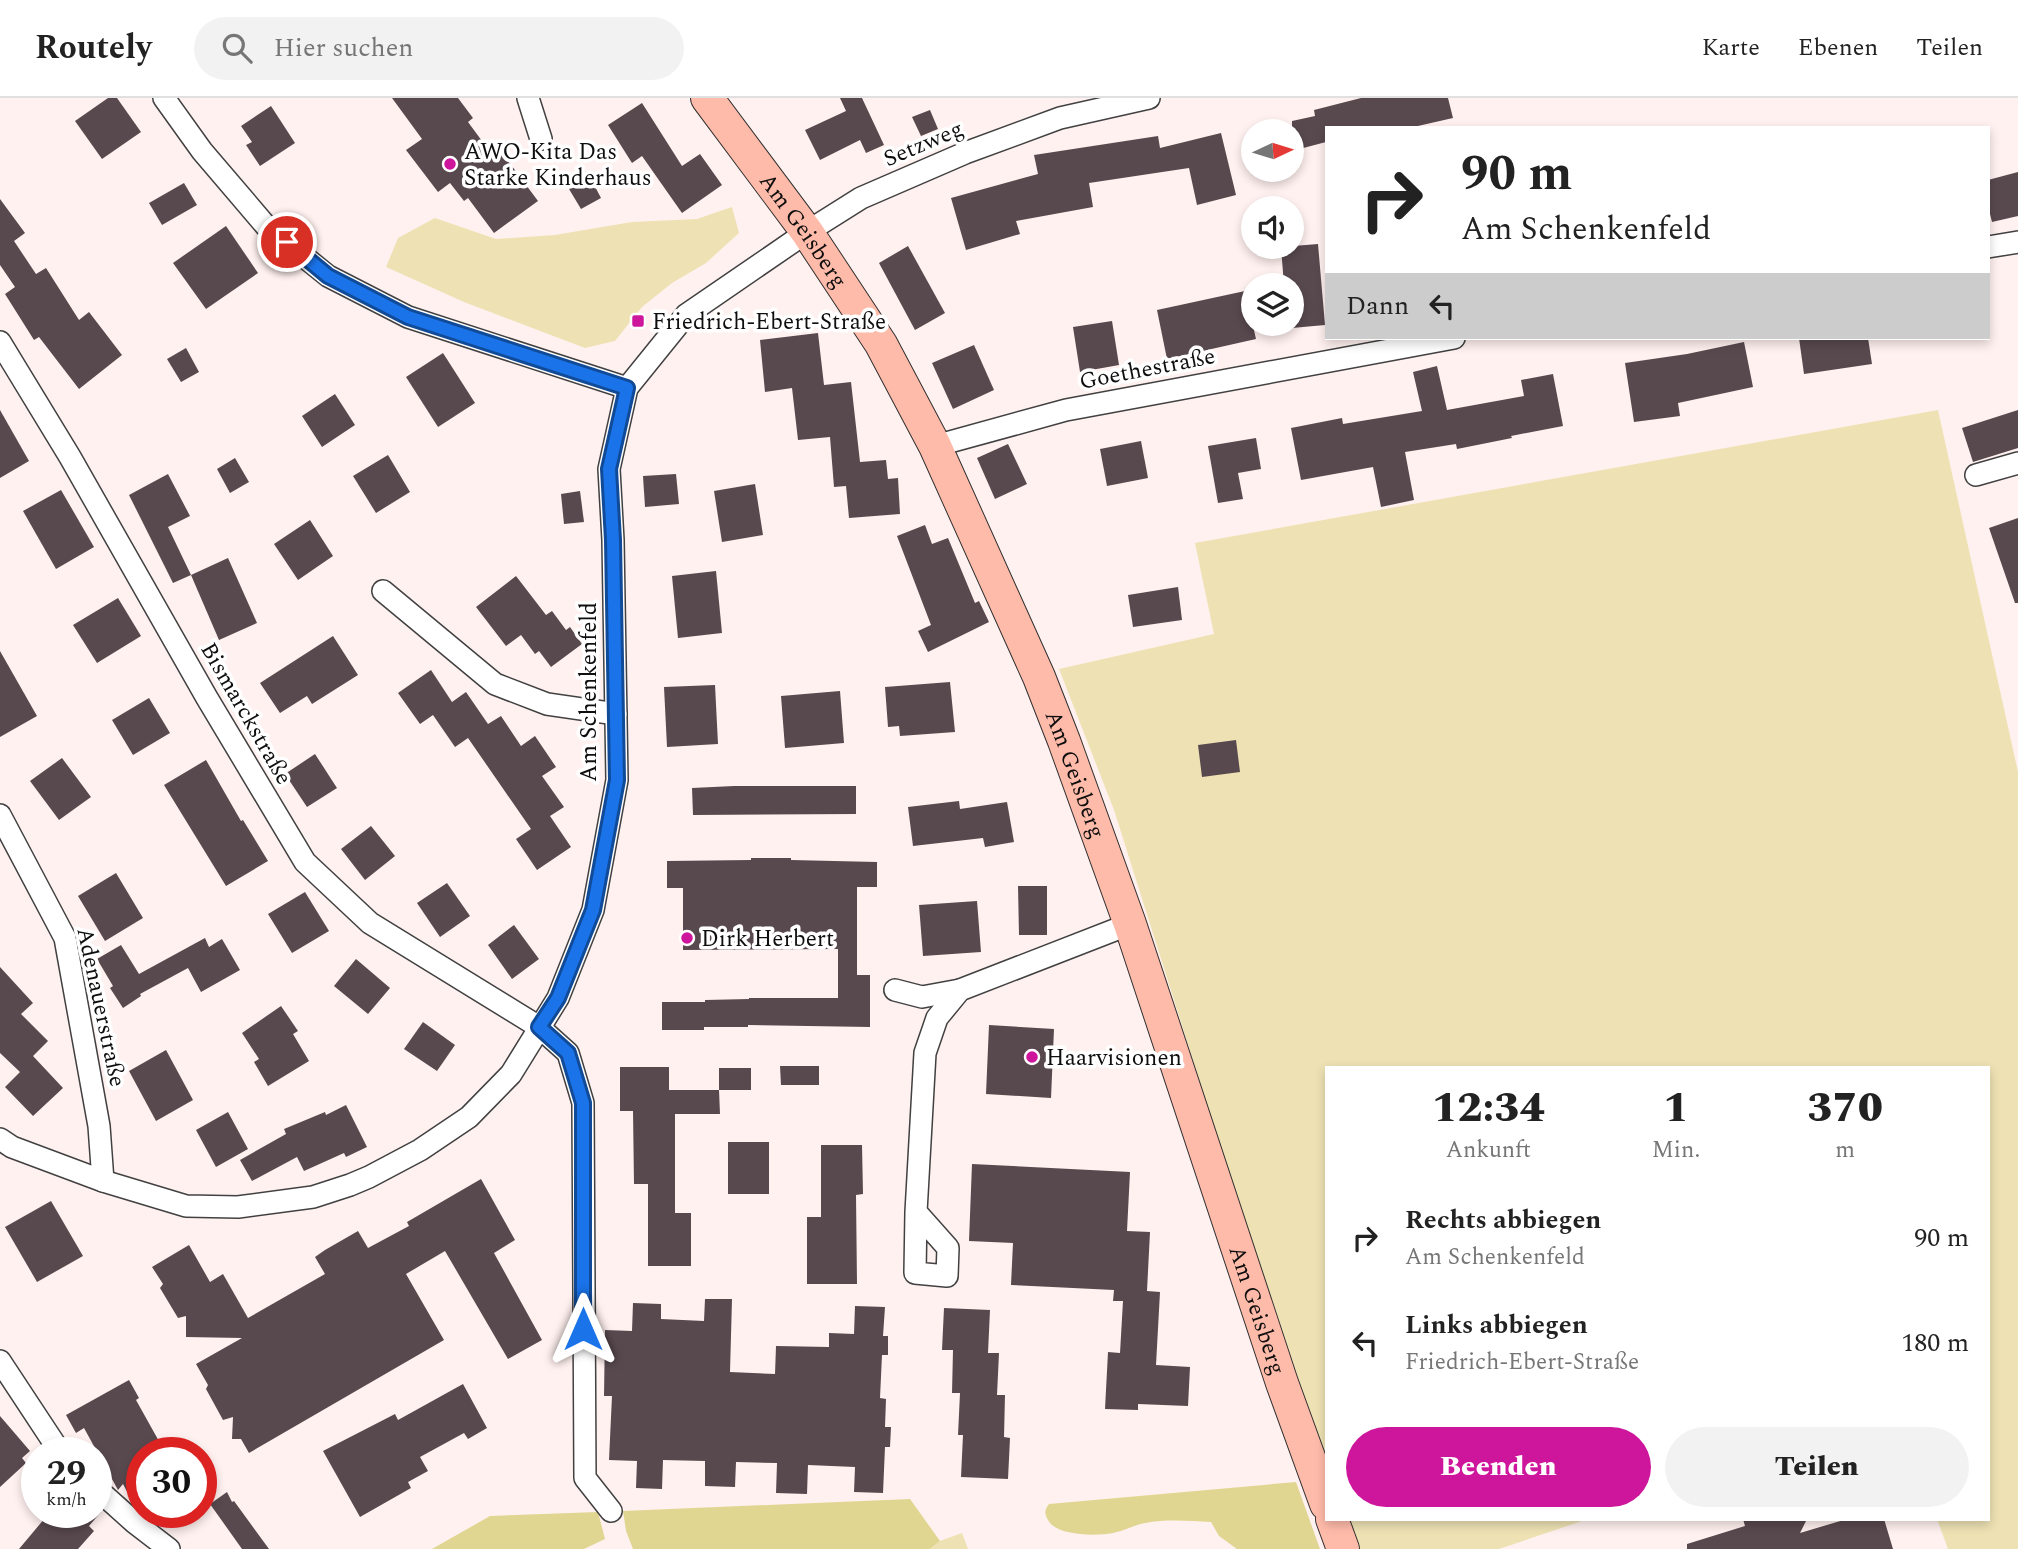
<!DOCTYPE html>
<html lang="de">
<meta charset="utf-8">
<style>
body{margin:0;font-family:Spectral,serif;background:#f2f2f2;color:#222;height:100vh;display:flex;flex-direction:column;font-size:26px;white-space:nowrap}
*{box-sizing:border-box;margin:0}
p{font-size:23px;color:#767676}
.icon{flex:none;width:38px;height:38px;fill:none;stroke:currentColor;stroke-width:2;stroke-linecap:round;stroke-linejoin:round}
.map{position:relative;flex:1;overflow:hidden}
.panel{position:absolute;left:1325px;top:968px;width:665px;height:455px;display:flex;flex-direction:column;background:#fff;border-radius:0px;box-shadow:0 4px 10px #0003}
.panel>*{flex:none}
.hud{position:absolute;left:1325px;top:28px;width:665px;height:214px;border-radius:0px;box-shadow:0 4px 10px #0003;background:#fff;color:#222;overflow:hidden}
.needle{width:46px;rotate:86deg}
.tools{position:absolute;left:1241px;top:21px;display:grid;gap:14px}
.tools a{display:grid;place-items:center;width:63px;height:63px;border-radius:50%;background:#fff;box-shadow:0 4px 10px #0003;font-size:35px}
.speed{position:absolute;left:21px;top:1339px;display:flex;gap:14px;font-size:35px;font-weight:700;text-align:center}
.speed>*{display:grid;place-content:center;width:91px;height:91px;border-radius:50%;background:#fff;box-shadow:0 4px 10px #0003;line-height:1}
.speed small{font-size:18px;font-weight:400}
.speed .limit{border:10px solid #d22;background:#fff;color:#111}
.pin{position:absolute;display:grid;place-items:center;width:60px;height:60px;color:#fff;margin:-30px;border:4px solid #fff;border-radius:50%;box-shadow:0 2px 7px #0007}
.me{position:absolute;width:77px;margin:-38px;rotate:0deg;stroke-linejoin:round;filter:drop-shadow(0 0 5px #0008)}
.turn{display:flex;align-items:center;gap:24px;height:147px;padding:0 21px;font-size:32px}
.turn .icon{width:91px;height:91px;stroke-width:2.5}
.turn b{display:block;font-size:49px;line-height:60px}
.then{display:flex;align-items:center;height:66px;padding:0 21px;background:#0003;gap:14px;font-size:26px}
.eta{display:flex;justify-content:space-evenly;align-items:center;height:119px;text-align:center}
.eta b{font-size:42px;font-weight:800;line-height:49px}
.primary-button{display:flex;gap:14px;margin-top:auto;padding:14px 21px}
.primary-button a{flex:1;height:80px;border-radius:42px;background:#ce169d;color:#fff;font-size:28px;font-weight:800;line-height:80px;text-align:center}
.primary-button a+a{background:#f2f2f2;color:#222}
ul{padding:0;list-style:none}
li{display:flex;align-items:center;gap:21px;height:105px;padding:0 21px}
li div{flex:1}
li b{display:block;font-size:26px}
li em{font-style:normal}
header{display:flex;align-items:center;gap:42px;box-sizing:border-box;height:98px;padding:0 35px;background:#fff;border-bottom:2px solid #e0e0e0}
header strong{font-size:33px}
nav{display:flex;gap:38px;margin-inline-start:auto;font-size:24px}
.search{width:490px;height:63px;background:#f2f2f2;display:flex;align-items:center;gap:18px;box-sizing:border-box;padding:0 24px;border-radius:38px;color:#767676;font-size:26px}
.map>svg:first-child{display:block}
.green{fill:#eee2b4}
.forest{fill:#e1d691}
.building{fill:#58494e}
.lines{fill:none;stroke-linecap:round;stroke-linejoin:round}
.street-casing{stroke:#414141;stroke-width:24}
.secondary-casing{stroke:#303030;stroke-width:34}
.street{stroke:#fff;stroke-width:21}
.secondary{stroke:#fba;stroke-width:32}
.route-casing{stroke:#114b97;stroke-width:18}
.route{stroke:#1a73e8;stroke-width:12}
.poi-dot{fill:#ce169d;stroke:#fff;stroke-width:2.5}
.labels{text-anchor:middle;stroke-width:7;stroke-linejoin:round;paint-order:stroke}
.street-label{font-size:23px;fill:#0e0e0e;stroke:#fff}
.poi-label{font-size:23px;fill:#0e0e0e;stroke:#fff;text-anchor:start}
</style>
<header>
<strong>Routely</strong>
<div class="search"><svg class="icon" aria-label="search" viewBox="0 0 24 24"><circle cx="10" cy="10" r="6"/><path d="M15 15l6 6"/></svg>Hier suchen</div>
<nav><a>Karte</a><a>Ebenen</a><a>Teilen</a></nav>
</header>
<div class="map">
<svg width="2018" height="1451" viewBox="0 0 2018 1451">
<rect width="100%" height="100%" fill="#fff1ef"/>
<g class="green">
<path d="M732,109L739,135L706,165L672,185L642,209L615,243L585,250L464,204L386,169L398,140L435,120L496,141L555,137L632,124L697,121Z"/>
<path d="M1938,312L2018,674V1451H1948L1937,1421H1988V970H1326V1364L1216,1035L1114,712L1059,571L1214,536L1195,445Z"/>
<path d="M1346,1421H1588L1499,1451H1359Z"/>
<path d="M962,1435L968,1451H930L940,1443Z"/>
</g>
<g class="forest">
<path d="M1296,1384L1320,1451H1237L1219,1438L1211,1424C1189,1423 1167,1421 1145,1425C1134,1427 1124,1433 1113,1435C1097,1438 1061,1438 1050,1425C1045,1417 1043,1414 1049,1406Z"/>
<path d="M910,1401L940,1443L930,1451H633L626,1433L623,1413Z"/>
<path d="M598,1414L605,1441L584,1451H432L490,1418Z"/>
</g>
<g class="building">
<path d="M108,0H117L141,34L102,61L75,23Z"/>
<path d="M392,0H458L473,20L468,24L496,62L503,56L538,103L494,135L468,100L464,103L450,85L438,94L406,52L422,41Z"/>
<path d="M840,0H862L884,47L866,55L860,42L820,62L805,32L846,13Z"/>
<path d="M1361,0H1448L1453,20L1409,30H1326V44L1292,53V23L1315,18L1314,12Z"/>
<path d="M642,5L682,68L700,56L722,87L682,115L642,58L632,65L608,27Z"/>
<path d="M271,8L295,45L260,68L246,47L252,44L241,28Z"/>
<path d="M930,12L938,31L921,38L912,19Z"/>
<path d="M1221,35L1236,97L1197,107L1189,70L1089,85L1093,109L1016,123L1020,136L966,152L951,100L1038,76L1034,57L1158,38L1160,50Z"/>
<path d="M2018,74V118L1992,124L1988,108V82Z"/>
<path d="M590,79L601,100L581,111L569,91Z"/>
<path d="M184,85L197,107L162,127L149,105Z"/>
<path d="M0,101L25,135L14,143L36,176L46,170L79,222L89,214L122,257L79,291L39,239L34,242L5,196L15,189L0,167Z"/>
<path d="M226,128L258,175L206,211L173,165Z"/>
<path d="M1318,146L1325,227L1292,230V187H1284L1281,149Z"/>
<path d="M908,148L945,215L915,232L879,165Z"/>
<path d="M1245,193L1256,241L1167,261L1157,212Z"/>
<path d="M1112,223L1119,267L1080,274L1073,229Z"/>
<path d="M818,235L824,287L851,284L860,364L886,362L888,381L898,380L900,416L849,420L846,388L834,389L830,339L798,342L792,290L765,294L760,242Z"/>
<path d="M1799,240H1868L1872,266L1804,276Z"/>
<path d="M1744,244L1753,289L1678,305L1680,318L1634,324L1625,265L1687,256Z"/>
<path d="M974,247L994,292L953,311L932,265Z"/>
<path d="M186,250L199,274L181,284L167,261Z"/>
<path d="M443,255L475,305L438,329L406,279Z"/>
<path d="M1437,268L1447,312L1524,298L1521,282L1553,276L1563,328L1511,338L1512,340L1457,351L1456,346L1405,354L1414,402L1381,409L1373,369L1301,382L1291,330L1342,320L1343,326L1422,313L1413,274Z"/>
<path d="M335,296L355,327L322,349L302,318Z"/>
<path d="M0,312L29,363L0,380Z"/>
<path d="M2018,312V350L1973,364L1962,330Z"/>
<path d="M1256,340L1261,371L1238,375L1243,401L1218,405L1208,348Z"/>
<path d="M1141,343L1148,380L1107,388L1100,351Z"/>
<path d="M1008,346L1027,386L995,401L977,360Z"/>
<path d="M388,357L410,394L376,415L353,378Z"/>
<path d="M235,360L249,384L230,395L217,371Z"/>
<path d="M168,376L190,418L168,429L191,477L173,485L129,397Z"/>
<path d="M676,376L679,406L645,409L643,378Z"/>
<path d="M755,386L763,437L722,444L714,393Z"/>
<path d="M61,392L94,449L56,471L23,413Z"/>
<path d="M580,393L584,424L564,426L561,396Z"/>
<path d="M2018,420V505H2015L1989,430Z"/>
<path d="M310,422L333,458L298,482L274,446Z"/>
<path d="M925,427L932,446L948,440L975,505L979,503L989,524L928,554L918,533L931,527L897,438Z"/>
<path d="M228,460L257,525L219,542L191,477Z"/>
<path d="M716,473L722,535L678,540L672,478Z"/>
<path d="M516,478L546,517L552,513L566,532L570,529L582,546L551,569L539,553L535,556L521,537L506,548L476,509Z"/>
<path d="M1178,489L1182,522L1133,529L1128,497Z"/>
<path d="M118,500L141,538L97,565L73,527Z"/>
<path d="M333,538L358,577L312,606L307,598L280,615L260,585Z"/>
<path d="M0,553L37,618L0,639Z"/>
<path d="M431,572L452,604L466,594L488,626L501,618L521,648L535,638L556,669L542,678L564,709L550,718L571,749L537,772L516,741L531,731L468,640L455,649L433,617L420,626L398,595Z"/>
<path d="M950,584L955,634L900,638L899,628L888,629L885,589Z"/>
<path d="M715,587L718,646L667,649L664,589Z"/>
<path d="M840,593L844,645L785,650L781,598Z"/>
<path d="M149,600L170,635L133,657L112,622Z"/>
<path d="M1236,642L1240,674L1202,679L1198,647Z"/>
<path d="M315,656L337,690L307,709L285,676Z"/>
<path d="M62,660L91,699L59,722L30,683Z"/>
<path d="M206,662L241,723L243,722L268,763L226,788L164,687Z"/>
<path d="M734,688H856V716L693,717L692,690Z"/>
<path d="M959,703L960,711L1007,704L1014,744L985,749L983,740L913,748L908,709Z"/>
<path d="M371,728L395,758L365,782L341,751Z"/>
<path d="M751,760H791V762L877,764V789H857V877H870V929L748,927V929H704V932H662V904H705V902L749,901V900H838V851L683,852V790H667V763L751,762Z"/>
<path d="M116,775L143,820L105,843L78,798Z"/>
<path d="M447,785L470,818L440,839L417,805Z"/>
<path d="M1018,788H1047V837H1019Z"/>
<path d="M305,794L329,833L292,855L268,816Z"/>
<path d="M977,803L981,854L923,858L919,807Z"/>
<path d="M514,827L539,861L512,881L488,847Z"/>
<path d="M205,840L209,849L222,841L240,872L201,894L188,870L140,896L141,898L123,910L110,890L113,888L97,861L121,847L139,876Z"/>
<path d="M356,861L390,890L368,916L334,888Z"/>
<path d="M0,869L33,905L21,916L48,943L33,958L63,990L33,1018L5,989L20,974L0,955Z"/>
<path d="M281,908L298,933L293,936L309,963L268,988L254,964L259,961L242,935Z"/>
<path d="M423,924L455,947L437,973L404,951Z"/>
<path d="M989,927L1054,931L1051,1000L986,996Z"/>
<path d="M166,952L193,1002L156,1023L129,973Z"/>
<path d="M780,968H819V987H781Z"/>
<path d="M620,969H669V992H719L720,1016H675V1115H691V1168H648V1086H634L633,1013H620Z"/>
<rect x="719" y="970" width="32" height="22"/>
<path d="M346,1007L367,1049L346,1059L344,1055L304,1073L297,1059L252,1083L240,1062L286,1036L284,1031L325,1014L326,1017Z"/>
<path d="M228,1014L248,1051L216,1069L196,1032Z"/>
<rect x="728" y="1044" width="41" height="52"/>
<path d="M821,1047H862L863,1096L856,1097L857,1186H807V1119H821Z"/>
<path d="M972,1066L1130,1074L1127,1133L1150,1134L1147,1193L1160,1194L1156,1267L1190,1269L1188,1308L1138,1306V1312L1105,1311L1108,1254L1120,1255L1123,1203H1113L1114,1192L1011,1187L1013,1145L969,1143Z"/>
<path d="M481,1081L515,1142L494,1155L542,1242L508,1261L445,1153L406,1176L444,1242L249,1355L241,1341H232L233,1319L223,1322L206,1291L208,1287L196,1266L242,1240L186,1239V1218L178,1220L160,1190L163,1186L152,1169L189,1147L210,1184L223,1176L248,1220L325,1176L315,1159L325,1152L358,1133L368,1150L409,1128L407,1124Z"/>
<path d="M51,1103L83,1158L37,1184L5,1129Z"/>
<path d="M705,1201H732L730,1274L775,1276L776,1248L829,1249V1235L854,1236L855,1208L885,1209L883,1238H888V1257H882L880,1300L886,1301L885,1329H891L890,1349H885L883,1395L854,1394L855,1369L808,1367L807,1396L776,1395L777,1365L736,1364L735,1389L705,1388V1363L663,1362L662,1391L636,1390L637,1363L609,1362L612,1298H604L605,1232L632,1233L633,1205L661,1206V1221L704,1223Z"/>
<path d="M944,1210L990,1212L988,1255H999L997,1297H1005L1004,1339L1010,1340L1008,1381L961,1379L963,1337H958L960,1295H952L953,1252H942Z"/>
<path d="M129,1282L139,1300L136,1302L165,1354H142V1413L134,1407L123,1386L118,1392L84,1330L76,1335L66,1317Z"/>
<path d="M463,1286L487,1330L468,1341L464,1335L420,1359L428,1373L408,1384L411,1390L360,1419L323,1353L395,1316L398,1322Z"/>
<path d="M0,1318L30,1353L22,1360L26,1365L0,1389Z"/>
<path d="M227,1394L232,1404L234,1403L269,1451H242L210,1406Z"/>
<path d="M50,1414H101L89,1428L94,1433L78,1451H19Z"/>
<path d="M1743,1421H1807L1800,1435L1847,1421H1884L1893,1451H1687V1446L1745,1428Z"/>
</g>
<g class="lines">
<defs>
<g id="street">
<path d="M164,0L202,53L266,128L328,178L408,219L627,290"/>
<path d="M528,0L541,41"/>
<path d="M1988,149L2018,144"/>
<path d="M0,244L70,359L207,600L305,764L370,825L539,929L568,955L583,1005L585,1380L611,1413"/>
<path d="M935,348L1066,312L1454,240"/>
<path d="M1976,377L2018,365"/>
<path d="M383,493L495,586L547,606L616,616"/>
<path d="M0,717L65,840L99,1028L103,1083"/>
<path d="M895,892L922,899L960,892"/>
<path d="M0,1041L12,1049L103,1083L186,1108L238,1109L313,1099L350,1087L369,1079L420,1052L469,1019L511,976L558,900L593,812L617,682L613,442L609,371L627,290L686,217L807,134L861,100L965,55L1060,20L1149,0"/>
<path d="M916,1114L948,1150L947,1178L915,1175L916,1114L925,955L937,920L960,892L1130,826"/>
<path d="M0,1263L60,1354"/>
<path d="M96,1390L135,1425L169,1451"/>
</g>
<g id="secondary">
<path id="s1" d="M707,0L807,134L881,246L935,348L1039,579L1064,643L1130,826L1282,1285L1326,1406"/>
<path d="M1332,1421L1343,1451"/>
</g>
</defs>
<use href="#street" class="street-casing"/>
<use href="#secondary" class="secondary-casing"/>
<use href="#street" class="street"/>
<use href="#secondary" class="secondary"/>
</g>
<g class="lines">
<defs>
<path id="route" d="M287,144L328,178L408,219L627,290L609,371L613,442L617,682L593,812L558,900L539,929L568,955L583,1005V1231"/>
</defs>
<use href="#route" class="route-casing"/>
<use href="#route" class="route"/>
</g>
<g class="poi-dot">
<circle cx="450" cy="66" r="7"/>
<rect x="631" y="216" width="14" height="14" rx="3.5"/>
<circle cx="687" cy="840" r="7"/>
<circle cx="1032" cy="959" r="7"/>
</g>
<g class="labels">
<g class="street-label">
<text transform="translate(923 45) rotate(-23)" y="8">Setzweg</text>
<text dy="8" stroke="none"><textPath href="#s1" startOffset="164">Am Geisberg</textPath></text>
<text transform="translate(1147 270) rotate(-11)" y="8">Goethestraße</text>
<text transform="translate(588 594) rotate(-90)" y="8">Am Schenkenfeld</text>
<text transform="translate(247 615) rotate(60)" y="8">Bismarckstraße</text>
<text dy="8" stroke="none"><textPath href="#s1" startOffset="774">Am Geisberg</textPath></text>
<text transform="translate(102 909) rotate(78)" y="8">Adenauerstraße</text>
<text dy="8" stroke="none"><textPath href="#s1" startOffset="1340">Am Geisberg</textPath></text>
</g>
<g class="poi-label">
<text x="464" y="61">AWO-Kita Das<tspan x="464" dy="26">Starke Kinderhaus</tspan></text>
<text x="652" y="231">Friedrich-Ebert-Straße</text>
<text x="701" y="848">Dirk Herbert</text>
<text x="1046" y="967">Haarvisionen</text>
</g>
</g>
</svg>
<div class="tools">
<a><svg class="needle" viewBox="-14 -14 28 28"><path d="M0-13l5 13h-10z" fill="#e53935"/><path d="M0 13l5-13h-10z" fill="#767676"/></svg></a>
<a><svg class="icon" aria-label="sound" viewBox="0 0 24 24"><path d="M4 9h4l5-4v14l-5-4H4zM17 9q2 3 0 6"/></svg></a>
<a><svg class="icon" aria-label="layers" viewBox="0 0 24 24"><path d="M12 4l9 5-9 5-9-5zM3 14l9 5 9-5"/></svg></a>
</div>
<div class="speed"><div>29<small>km/h</small></div><div class="limit">30</div></div>
<div class="pin" style="left:287px;top:144px;background:#d93025"><svg class="icon" aria-label="arrive" viewBox="0 0 24 24"><path d="M6 21V4h12l-3 4 3 4H6"/></svg></div>
<svg class="me" style="left:583px;top:1231px" viewBox="-20 -20 40 40"><path d="M0-17L14 15 0 8-14 15z" fill="#1a73e8" stroke="#fff" stroke-width="4"/></svg>
<div class="hud">
<div class="turn"><svg class="icon" aria-label="right" viewBox="0 0 24 24"><path d="M7 20v-9h11M14 6l5 5-5 5"/></svg><div><b>90 m</b>Am Schenkenfeld</div></div>
<div class="then">Dann<svg class="icon" aria-label="left" viewBox="0 0 24 24"><path d="M17 20v-9H6M10 6l-5 5 5 5"/></svg></div>
</div>
<section class="panel">
<div class="eta">
<div><b>12:34</b><p>Ankunft</p></div>
<div><b>1</b><p>Min.</p></div>
<div><b>370</b><p>m</p></div>
</div>
<ul>
<li><svg class="icon" aria-label="right" viewBox="0 0 24 24"><path d="M7 20v-9h11M14 6l5 5-5 5"/></svg><div><b>Rechts abbiegen</b><p>Am Schenkenfeld</p></div><em>90 m</em></li>
<li><svg class="icon" aria-label="left" viewBox="0 0 24 24"><path d="M17 20v-9H6M10 6l-5 5 5 5"/></svg><div><b>Links abbiegen</b><p>Friedrich-Ebert-Straße</p></div><em>180 m</em></li>
</ul>
<div class="primary-button"><a>Beenden</a><a>Teilen</a></div>
</section>
</div>
